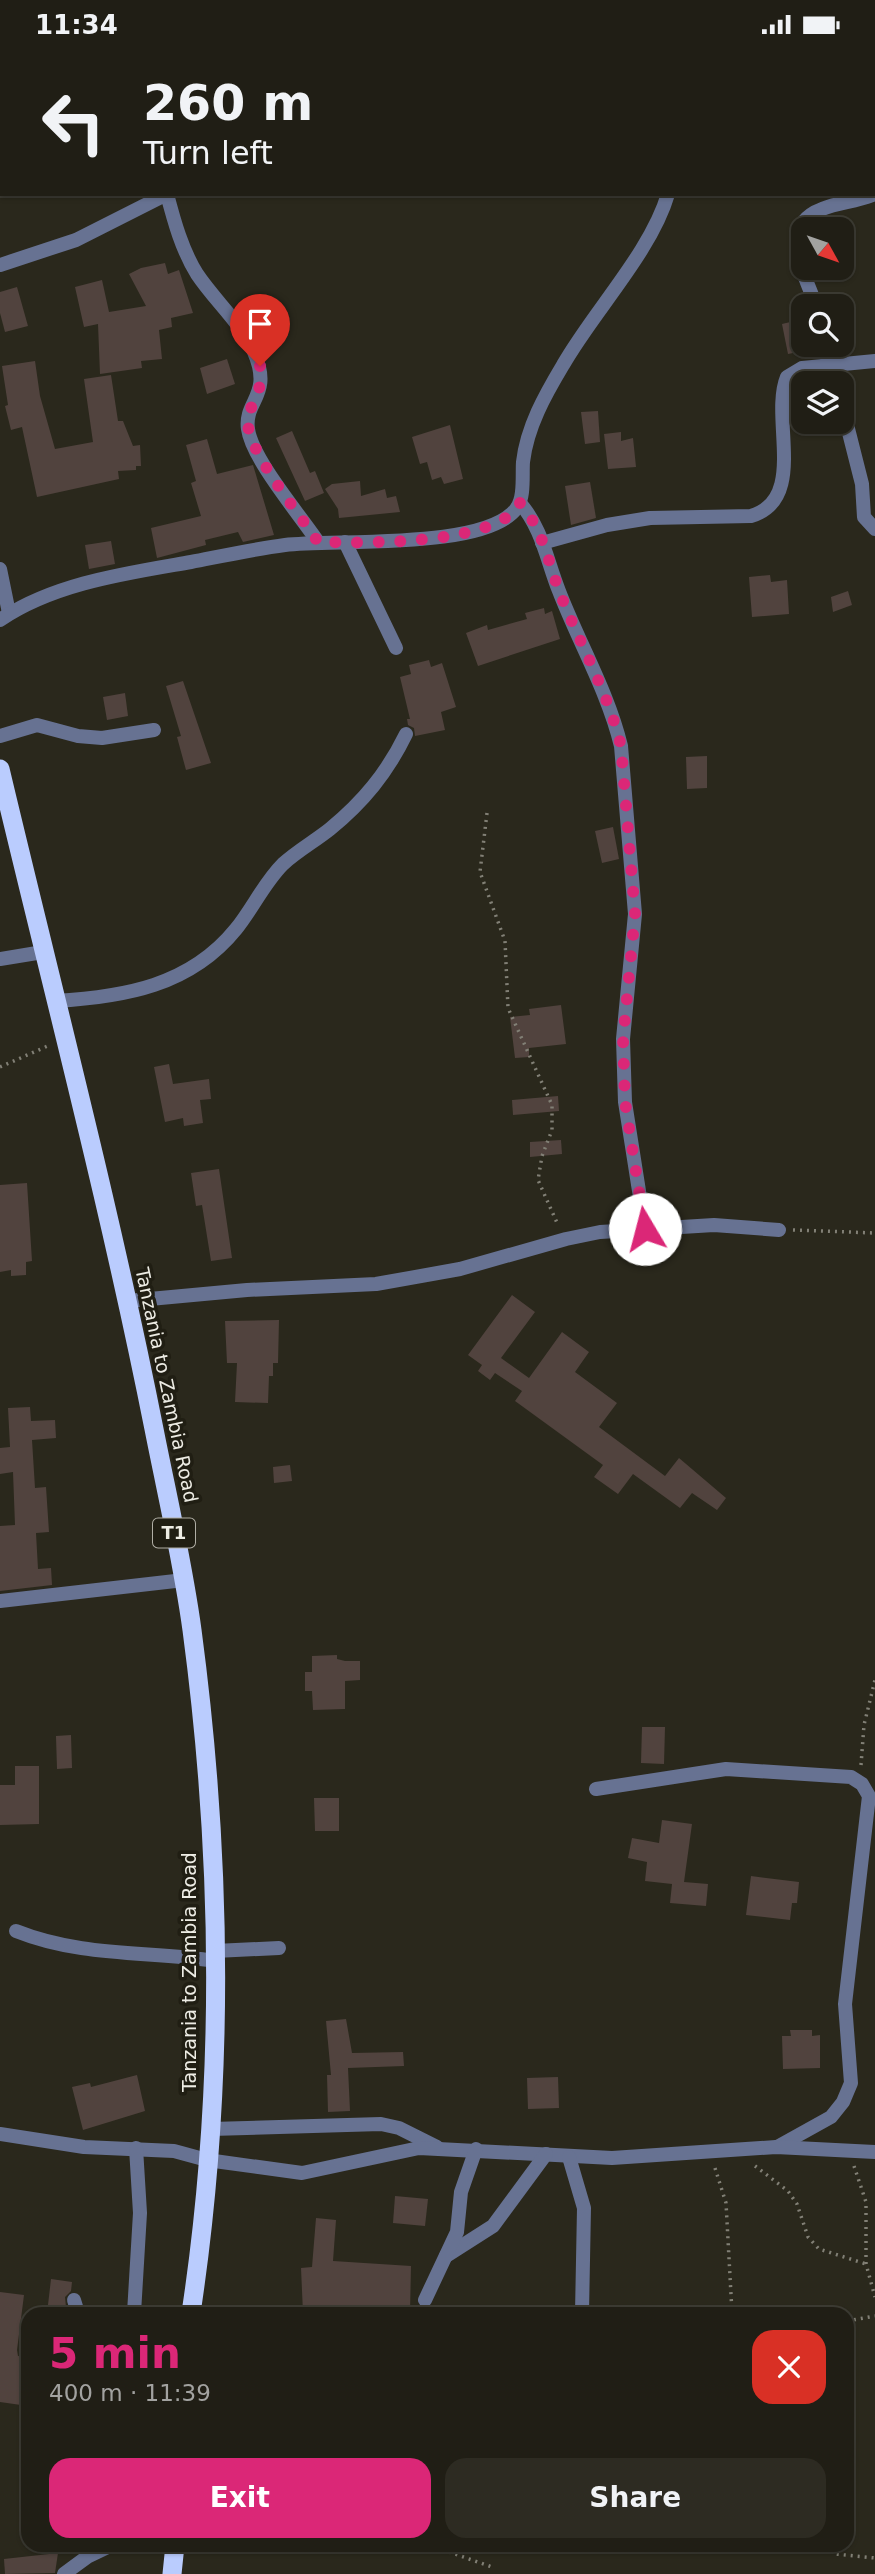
<!DOCTYPE html>
<meta charset="utf-8">
<style>
body{margin:0;font-family:"DejaVu Sans",sans-serif;background:#2d2b22;color:#f1f3f6;height:100vh;display:flex;flex-direction:column;font-size:26px;white-space:nowrap}
*{box-sizing:border-box;margin:0}
p{font-size:23px;color:#a2a2a0}
.icon{flex:none;width:38px;height:38px;fill:none;stroke:currentColor;stroke-width:2;stroke-linecap:round;stroke-linejoin:round}
.map{position:relative;flex:1;overflow:hidden}
.side{position:absolute;left:21px;top:2258px;width:833px;height:245px;display:flex;flex-direction:column;background:#201e15;border-radius:21px;box-shadow:0 2px 5px #0004,0 0 0 2px #3d3c34}
.side>*{flex:none}
.banner{position:absolute;left:0px;top:0px;width:875px;height:147px;box-shadow:0 2px 5px #0004,0 0 0 2px #3d3c34;background:#201e15;color:#f1f3f6;overflow:hidden}
.needle{width:46px;rotate:130deg}
.controls{position:absolute;left:791px;top:168px;display:grid;gap:14px}
.controls a{display:grid;place-items:center;width:63px;height:63px;border-radius:14px;background:#201e15;box-shadow:0 2px 5px #0004,0 0 0 2px #3d3c34;font-size:35px}
.pin{position:absolute;display:grid;place-items:center;width:60px;height:60px;color:#fff;margin:-72px -30px;border-radius:50% 50% 50% 0;rotate:-45deg;box-shadow:0 0 7px #0007}
.pin .icon{rotate:45deg}
.me{position:absolute;width:77px;margin:-38px;rotate:352deg;stroke-linejoin:round;filter:drop-shadow(0 0 5px #0008)}
.turn{display:flex;align-items:center;gap:24px;height:147px;padding:0 28px;font-size:32px}
.turn .icon{width:91px;height:91px;stroke-width:2.5}
.turn b{display:block;font-size:49px;line-height:60px}
.round{display:grid;place-items:center;flex:none;width:74px;height:74px;border-radius:21px;background:#2d2b22}
.headline{display:flex;align-items:center;justify-content:space-between;height:119px;padding:0 28px}
h1{font-size:42px;font-weight:700;line-height:52px;color:#db2777}
.button{display:flex;gap:14px;margin-top:auto;padding:14px 28px}
.button a{flex:1;height:80px;border-radius:21px;background:#db2777;color:#fff;font-size:28px;font-weight:700;line-height:80px;text-align:center}
.button a+a{background:#2d2b22;color:#f1f3f6}
.status{display:flex;justify-content:space-between;align-items:center;height:49px;padding:0 35px;background:#201e15;direction:ltr}
.status svg{height:19px;fill:currentColor}
.map>svg:first-child{display:block}
.building{fill:#51433e}
.lines{fill:none;stroke-linecap:round;stroke-linejoin:round}
.path{stroke:#828076;stroke-width:3.5;stroke-dasharray:2 5;stroke-linecap:butt}
.minor{stroke:#677292;stroke-width:14}
.trunk{stroke:#baccfe;stroke-width:19}
.route{stroke:#db2777;stroke-width:12;stroke-dasharray:0 21.6}
.labels{text-anchor:middle;stroke-width:7;stroke-linejoin:round;paint-order:stroke}
.shield{fill:#201e13;stroke:#b0aea5;stroke-width:2}
.shield-label{font-size:18px;font-weight:bold;fill:#edece4}
.street-label{font-size:19px;fill:#edece4;stroke:#201e13}
</style>
<div class="status"><b>11:34</b><svg viewBox="0 0 49 12"><path d="M0 12V9h3v3zM5 12V6h3v6zM10 12V3h3v9zM15 12V0h3v12zM26 1h20v11H26zM47 4h2v5h-2z"/></svg></div>
<div class="map">
<svg width="875" height="2525" viewBox="0 0 875 2525">
<rect width="100%" height="100%" fill="#2a281c"/>
<g class="building">
<path d="M165,214L168,225L179,221L193,264L171,269L172,278L159,281L162,310L141,312L142,319L100,325L98,275L84,278L75,238L102,231L109,263L146,257L129,225L141,219Z"/>
<path d="M17,238L28,277L5,283L0,264V243Z"/>
<path d="M803,270V302L788,305L782,275Z"/>
<path d="M227,310L235,335L207,345L200,319Z"/>
<path d="M35,312L40,347L55,400L93,393L84,330L111,326L118,372H123L133,397L140,396L141,417H136V421L118,422L119,430L37,448L22,378L11,381L5,357L8,356L2,317Z"/>
<path d="M598,362L600,393L585,395L581,363Z"/>
<path d="M450,376L463,430L444,435L441,428L432,431L427,413L420,415L412,388Z"/>
<path d="M292,382L310,424L315,422L324,444L305,452L276,389Z"/>
<path d="M621,383V392L633,389L636,418L608,420L604,385Z"/>
<path d="M207,390L217,425L253,416L274,486L243,493L238,483L205,491L206,496L157,509L151,479L201,467L191,434L196,432L186,396Z"/>
<path d="M360,432L361,447L385,440L387,449L396,447L400,463L339,469L338,460L325,440L332,435Z"/>
<path d="M590,433L596,469L571,476L565,437Z"/>
<path d="M111,492L115,515L89,520L85,496Z"/>
<path d="M770,526L771,533L787,531L789,565L752,568L749,528Z"/>
<path d="M848,542L852,556L833,563L831,548Z"/>
<path d="M544,559L545,565L552,562L560,590L478,617L466,584L487,576L488,581L527,570L525,564Z"/>
<path d="M429,611L431,618L442,614L456,658L441,663L445,681L415,687L414,679L408,676L407,670H410L400,628L411,625L409,616Z"/>
<path d="M183,632L211,714L186,721L177,688L181,687L166,637Z"/>
<path d="M125,644L128,667L107,671L103,648Z"/>
<path d="M707,707V739L687,740L686,708Z"/>
<path d="M613,778L619,810L602,814L595,782Z"/>
<path d="M561,956L566,995L529,999V1008L515,1009L510,968L530,966L529,960Z"/>
<path d="M169,1015L173,1035L209,1030L211,1050L200,1051L203,1074L184,1077L183,1069L165,1073L154,1018Z"/>
<path d="M558,1047L559,1062L513,1066L512,1051Z"/>
<path d="M561,1091L562,1105L530,1108V1093Z"/>
<path d="M219,1120L232,1209L211,1212L202,1156L196,1157L191,1124Z"/>
<path d="M27,1134L32,1212L26,1213V1226L11,1227V1221L0,1223V1136Z"/>
<path d="M512,1246L535,1263L501,1309L529,1329L562,1283L589,1303L575,1323L617,1354L599,1378L665,1427L679,1409L726,1449L717,1461L692,1444L680,1459L633,1425L618,1445L594,1428L603,1416L515,1352L522,1342L495,1324L490,1331L478,1322L482,1316L468,1306Z"/>
<path d="M279,1271L278,1314H273V1327H269L268,1354L235,1353L237,1314H227L225,1272Z"/>
<path d="M30,1358L31,1372L55,1371L56,1389L32,1391L35,1439L46,1438L49,1483L36,1484L38,1520L51,1519L52,1536L0,1542V1477L15,1476L13,1423L0,1425V1399L10,1398L8,1359Z"/>
<path d="M290,1416L292,1432L274,1434L273,1418Z"/>
<path d="M337,1606V1610L345,1612H360V1631L345,1632V1660L313,1661L312,1642H305V1623H312V1607Z"/>
<path d="M642,1678H665L664,1715L641,1714Z"/>
<path d="M71,1686L72,1719L57,1720L56,1687Z"/>
<path d="M15,1717H39V1775L0,1776V1736H15Z"/>
<path d="M314,1749H339V1782H315Z"/>
<path d="M662,1771L692,1775L684,1833L708,1835L706,1857L670,1854L672,1835L645,1832L647,1813L628,1809L632,1789L659,1794Z"/>
<path d="M751,1827L799,1833L797,1854H792L790,1871L746,1866Z"/>
<path d="M346,1970L352,2004L403,2003L404,2017L348,2019L350,2062L328,2063L327,2026H331L326,1972Z"/>
<path d="M790,1981H812V1987L820,1986V2019L783,2020L782,1987H791Z"/>
<path d="M137,2026L145,2062L83,2081L72,2038L90,2034L91,2038Z"/>
<path d="M558,2028L559,2059L528,2060L527,2029Z"/>
<path d="M395,2147L428,2150L425,2177L393,2174Z"/>
<path d="M316,2169L336,2171L333,2212L411,2217L410,2264H303L301,2219L312,2218Z"/>
<path d="M51,2230L72,2233L71,2242L65,2248L66,2258L48,2256Z"/>
<path d="M0,2243L24,2246L17,2301L18,2307L28,2308V2357L0,2353Z"/>
<path d="M58,2504L55,2524L5,2525L4,2510Z"/>
</g>
<g class="lines">
<g class="path">
<path d="M751,0L752,2"/>
<path d="M186,2V0"/>
<path d="M363,2L364,0"/>
<path d="M487,764L480,823L505,892L508,959L552,1056V1081L542,1107L538,1131L558,1176"/>
<path d="M0,1018L50,996"/>
<path d="M793,1181L875,1184"/>
<path d="M861,1716L864,1676L875,1631"/>
<path d="M755,2117L788,2142L797,2155L808,2188L819,2200L866,2215"/>
<path d="M854,2117L866,2153V2215L875,2248"/>
<path d="M715,2119L726,2154L732,2264"/>
<path d="M847,2272L875,2267"/>
<path d="M429,2496L495,2519"/>
<path d="M818,2496L835,2505L875,2509"/>
</g>
<g class="minor">
<path d="M669,0V2"/>
<path d="M45,2L48,0"/>
<path d="M0,22L2,21"/>
<path d="M0,216L76,191L167,145C174,172 182,201 197,225C215,252 241,274 254,303C273,347 244,351 248,380C252,410 300,466 318,493"/>
<path d="M816,257C806,227 776,177 822,160C839,153 857,153 875,145"/>
<path d="M826,296L828,316L835,334"/>
<path d="M842,356L862,435L864,468L875,480"/>
<path d="M520,454C542,479 547,512 559,542C579,594 608,643 621,697L635,865L623,990L625,1053L645,1180"/>
<path d="M345,493L396,599"/>
<path d="M542,494L607,476L650,469L751,467C808,450 770,369 787,328L802,319L875,312"/>
<path d="M0,520L9,564"/>
<path d="M0,571C54,534 128,524 191,513C222,507 254,500 285,496C336,490 484,501 516,460C525,449 522,426 523,413C527,378 545,346 563,316C593,263 651,203 668,145"/>
<path d="M0,687L37,676L78,687L102,689L154,681"/>
<path d="M0,910L43,903"/>
<path d="M55,952C124,948 190,937 236,880C253,859 264,834 283,815C297,802 315,792 330,780C363,753 387,724 406,685"/>
<path d="M128,1252L247,1241L376,1235L460,1220L566,1190L600,1183L714,1176L779,1181"/>
<path d="M0,1552L184,1531"/>
<path d="M596,1740L726,1720L851,1728L862,1735L869,1747L845,1955L851,2034L843,2053L831,2068L777,2098"/>
<path d="M16,1882C81,1908 147,1902 215,1912"/>
<path d="M215,1902L279,1899"/>
<path d="M211,2080L381,2075L399,2079L437,2098"/>
<path d="M0,2085L84,2098L174,2102L207,2111L302,2124L419,2099L612,2109L776,2098L875,2103"/>
<path d="M569,2108L584,2159L582,2264"/>
<path d="M446,2207L493,2177L546,2105"/>
<path d="M74,2251L78,2264"/>
<path d="M425,2251L457,2183L461,2143L476,2100"/>
<path d="M134,2264L140,2164L136,2099"/>
<path d="M64,2525L87,2508L112,2496"/>
</g>
<g class="trunk">
<path d="M0,720C52,939 110,1158 154,1380C167,1446 183,1514 192,1581C222,1807 225,2039 191,2264"/>
<path d="M172,2525L175,2496"/>
</g>
</g>
<g class="lines">
<path class="route" d="M260,317C265,345 247,355 248,375C249,404 301,467 318,493C361,494 498,497 520,454C542,479 548,511 559,542C579,593 608,643 621,697L635,865L623,990L625,1053L645,1180"/>
</g>
<g class="labels">
<rect class="shield" x="153" y="1469.5" width="42" height="29" rx="5"/>
<g class="shield-label">
<text x="174" y="1490">T1</text>
</g>
<g class="street-label">
<text transform="translate(167 1336) rotate(78)" y="7">Tanzania to Zambia Road</text>
<text transform="translate(189 1923) rotate(-90)" y="7">Tanzania to Zambia Road</text>
</g>
</g>
</svg>
<div class="controls">
<a><svg class="needle" viewBox="-14 -14 28 28"><path d="M0-13l5 13h-10z" fill="#e53935"/><path d="M0 13l5-13h-10z" fill="#a2a2a0"/></svg></a>
<a><svg class="icon" aria-label="search" viewBox="0 0 24 24"><circle cx="10" cy="10" r="6"/><path d="M15 15l6 6"/></svg></a>
<a><svg class="icon" aria-label="layers" viewBox="0 0 24 24"><path d="M12 4l9 5-9 5-9-5zM3 14l9 5 9-5"/></svg></a>
</div>
<div class="pin" style="left:260px;top:317px;background:#d93025"><svg class="icon" aria-label="arrive" viewBox="0 0 24 24"><path d="M6 21V4h12l-3 4 3 4H6"/></svg></div>
<svg class="me" style="left:645px;top:1180px" viewBox="-20 -20 40 40"><circle r="19" fill="#fff"/><path d="M0-13L10 11 0 6-10 11z" fill="#db2777"/></svg>
<div class="banner">
<div class="turn"><svg class="icon" aria-label="left" viewBox="0 0 24 24"><path d="M17 20v-9H6M10 6l-5 5 5 5"/></svg><div><b>260 m</b>Turn left</div></div>
</div>
<section class="side">
<div class="headline"><div><h1>5 min</h1><p>400 m · 11:39</p></div><a class="round" style="background:#d93025;color:#fff"><svg class="icon" aria-label="close" viewBox="0 0 24 24"><path d="M6 6l12 12M18 6L6 18"/></svg></a></div>
<div class="button"><a>Exit</a><a>Share</a></div>
</section>
</div>
